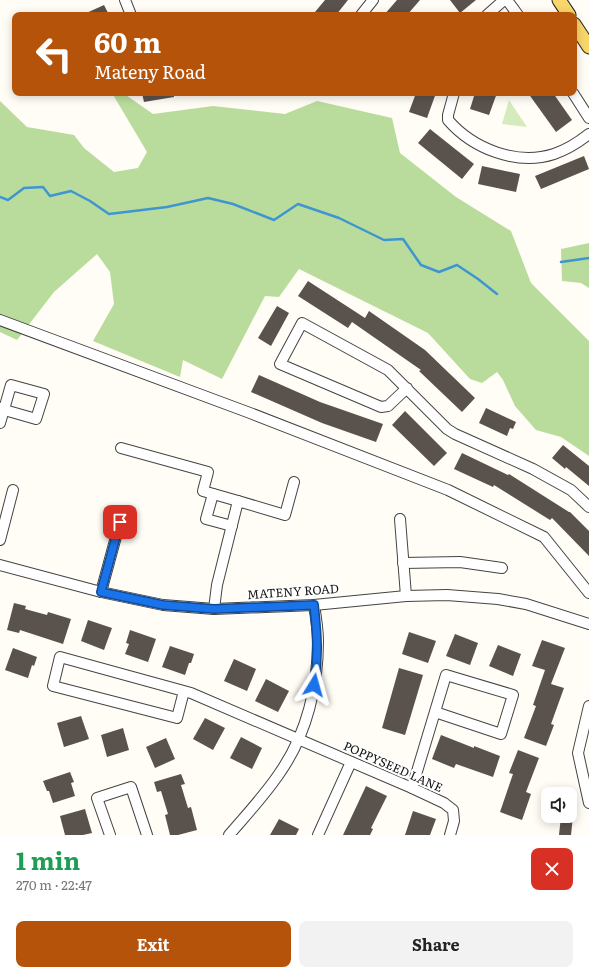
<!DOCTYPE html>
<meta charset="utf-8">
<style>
body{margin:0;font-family:Literata,serif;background:#f2f2f2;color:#222;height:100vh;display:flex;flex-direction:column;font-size:15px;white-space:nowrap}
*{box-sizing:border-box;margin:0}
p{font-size:13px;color:#767676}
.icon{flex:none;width:22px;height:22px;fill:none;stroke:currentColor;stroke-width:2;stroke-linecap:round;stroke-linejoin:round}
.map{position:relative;height:835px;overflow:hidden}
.side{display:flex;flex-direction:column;background:#fff;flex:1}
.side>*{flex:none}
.top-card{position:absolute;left:12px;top:12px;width:565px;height:84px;border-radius:8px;box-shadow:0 2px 10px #0003;background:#b45309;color:#fff;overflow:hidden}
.controls{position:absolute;left:541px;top:787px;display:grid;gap:8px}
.controls a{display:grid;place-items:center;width:36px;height:36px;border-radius:8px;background:#fff;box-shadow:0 2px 10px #0003;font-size:20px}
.pin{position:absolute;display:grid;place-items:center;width:34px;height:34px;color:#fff;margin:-17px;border-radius:8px;box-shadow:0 2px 6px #0006}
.me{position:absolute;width:44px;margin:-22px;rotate:8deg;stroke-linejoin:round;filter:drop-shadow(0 0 3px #0008)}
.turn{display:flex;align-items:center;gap:14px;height:84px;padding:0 16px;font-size:18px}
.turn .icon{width:52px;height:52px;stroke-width:2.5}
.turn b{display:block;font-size:28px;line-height:34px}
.round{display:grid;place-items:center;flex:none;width:42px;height:42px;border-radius:8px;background:#f2f2f2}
.summary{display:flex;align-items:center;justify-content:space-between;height:68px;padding:0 16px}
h1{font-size:24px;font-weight:700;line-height:30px;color:#1e9e55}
.button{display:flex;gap:8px;margin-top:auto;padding:8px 16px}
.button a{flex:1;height:46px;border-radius:8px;background:#b45309;color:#fff;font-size:16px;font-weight:700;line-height:46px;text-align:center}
.button a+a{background:#f2f2f2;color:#222}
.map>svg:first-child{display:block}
.green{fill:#d5ebbd}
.forest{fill:#b9dc9c}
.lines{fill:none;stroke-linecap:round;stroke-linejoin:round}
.stream{stroke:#3f96cf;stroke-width:2.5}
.building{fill:#5a524d}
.minor-casing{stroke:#444;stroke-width:12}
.major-casing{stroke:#222;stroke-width:15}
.minor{stroke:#fff;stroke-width:10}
.major{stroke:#f9d66b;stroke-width:13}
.route-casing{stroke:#114b97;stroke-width:10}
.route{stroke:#1a73e8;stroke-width:7}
.labels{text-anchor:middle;stroke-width:4;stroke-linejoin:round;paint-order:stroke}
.street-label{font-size:12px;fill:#111;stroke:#fff}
</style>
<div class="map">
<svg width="589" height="835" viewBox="0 0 589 835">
<rect width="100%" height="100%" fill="#fffdf5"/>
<path class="green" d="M509,100L527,127L502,124Z"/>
<g class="forest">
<path d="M112,93H123L153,114L213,106L285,114L317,101L392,118L400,153L456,197L511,231L531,283L589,341V456L561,437L536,430L515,406L503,380L497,372L482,383L470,379L428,333L299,269L279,297L265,296L222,379L183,360L180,377L93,341L114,304L110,272L97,254L54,292L17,340L0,332V101L27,127L74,135L84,148L114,172L138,168L147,152Z"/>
<path d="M589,243V288L581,283L562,281L561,249Z"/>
</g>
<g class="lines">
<g class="stream">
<path d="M0,197L8,200L24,188L43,187L50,196L71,191L90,201L109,214L167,207L208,198L233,204L274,220L298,204L339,218L384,240L403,239L421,265L439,272L457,265L478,279L497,294"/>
<path d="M561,262L589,258"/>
</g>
</g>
<g class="building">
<path d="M325,0H348L336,15H319L315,12Z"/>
<path d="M397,0H420L407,15H384Z"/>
<path d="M450,0H476L460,13Z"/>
<path d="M104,5L109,15H82Z"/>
<path d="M142,93H174V97L144,102Z"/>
<path d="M416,93H436L427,118L409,112Z"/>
<path d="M475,93H497L489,115L470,109Z"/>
<path d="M528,93H553L572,120L556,132Z"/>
<path d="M430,129L474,164L462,179L418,143Z"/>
<path d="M584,156L589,169L541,189L535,176Z"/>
<path d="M482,166L520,174L516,192L478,184Z"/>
<path d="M308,281L365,318L369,311L425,350L475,398L462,412L419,371L421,370L352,322L348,328L298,296Z"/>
<path d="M277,306L289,313L271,346L258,338Z"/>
<path d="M259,375L320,402L383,424L376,442L322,423L251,392Z"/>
<path d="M486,408L516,422L513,429L510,428L507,436L479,423Z"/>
<path d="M405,411L447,453L434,466L392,425Z"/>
<path d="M563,445L589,466V486L566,467L565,469L552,458Z"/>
<path d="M462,453L508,475L509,474L569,512H570L589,531V556L552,518L550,520L494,485L493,487L454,469Z"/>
<path d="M14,603L26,606L25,609L47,615L48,612L71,619L63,644L20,630L19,633L7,630Z"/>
<path d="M88,620L112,628L104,650L81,641Z"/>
<path d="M130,630L156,639L148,662L125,654L129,644L126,643Z"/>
<path d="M409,632L436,641L428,663L402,654Z"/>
<path d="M455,634L478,643L470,665L446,656Z"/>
<path d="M542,640L565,648L551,684L564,688L551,724L554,725L546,746L524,738L536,706L533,705L545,670L532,666Z"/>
<path d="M498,645L521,654L513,676L489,666Z"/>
<path d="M170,646L194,654L191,663H189L185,675L162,667Z"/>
<path d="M13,648L37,657L34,666L32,665L28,678L5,670Z"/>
<path d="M234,659L256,669L247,691L224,681Z"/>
<path d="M399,668L423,675L405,735L382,728Z"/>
<path d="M266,679L289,691L278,712L255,701Z"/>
<path d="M81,716L89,739L64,747L57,723Z"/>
<path d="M205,718L225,728L213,750L193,739Z"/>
<path d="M123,728L129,750L107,757L101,735Z"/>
<path d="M441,735L474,748V746L500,756L493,777L456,764L454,768L432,759Z"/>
<path d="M241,737L262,748L252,769L230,758Z"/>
<path d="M166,738L175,759L155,768L146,747Z"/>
<path d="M518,750L539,758L526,792L531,794L522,820L500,812L513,774L509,773Z"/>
<path d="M70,772L74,782L71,783L75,796L53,803L49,791H47L43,781Z"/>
<path d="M181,774L185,784L181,785L188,808L191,807L197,830L178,835H170L165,815L168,814L161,791L157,792L154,782Z"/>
<path d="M366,786L387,796L371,828L373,829L370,835H343Z"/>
<path d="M85,809L92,833L83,835H65L60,816Z"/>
<path d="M413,811L436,819L430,835H405Z"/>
<path d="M561,816H573L571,835H559Z"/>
<path d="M279,819L299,829L296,835H270Z"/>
</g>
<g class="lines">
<defs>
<g id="minor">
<path d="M125,0L131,15"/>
<path d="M507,0L518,15"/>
<path d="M361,15L373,0"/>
<path d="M487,15L504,0"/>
<path d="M454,93L448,115V120C473,149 517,166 554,154C566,150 579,142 589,134"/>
<path d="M573,93L589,118"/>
<path d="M0,320L250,413L448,490L544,537L589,593"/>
<path d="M407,388L388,406L381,407L280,364L302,323L388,370L447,429L455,434L533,469L571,490L589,507"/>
<path d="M0,408L8,411L36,419L44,394L11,385L0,423"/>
<path d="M121,448L208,472L203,491L238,501"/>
<path d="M213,494L206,519L232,526"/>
<path d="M400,519L406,596"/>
<path d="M0,540L13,490"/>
<path d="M403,563L460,562L502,568"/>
<path d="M0,565L101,592L163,605L214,609L314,605L406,596L447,595L498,599L526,604L589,624"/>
<path d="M101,592L120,522"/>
<path d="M214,609L217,585L238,501L285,515L294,482"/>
<path d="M184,691L177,718L53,686L60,657L191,693L412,788L444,803L453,810L454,821L450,835"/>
<path d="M589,706L578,753L589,803"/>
<path d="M412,788L446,675L513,695L501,734L435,712"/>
<path d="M110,835L97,798L131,787L147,835"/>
<path d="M229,835C247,814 266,794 281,771C307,733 318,686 318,641C318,629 316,617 314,605"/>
<path d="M318,835L351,762"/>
</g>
<g id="major">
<path d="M559,0L569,15"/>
<path d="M574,24L589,47"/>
</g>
</defs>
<use href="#minor" class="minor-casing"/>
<use href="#major" class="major-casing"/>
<use href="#minor" class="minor"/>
<use href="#major" class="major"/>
</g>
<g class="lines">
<defs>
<path id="route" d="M120,522L101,592L163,605L214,609L314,605C317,633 319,656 314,685"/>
</defs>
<use href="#route" class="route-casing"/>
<use href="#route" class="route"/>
</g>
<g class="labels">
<g class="street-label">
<text transform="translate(293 592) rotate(-4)" y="4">MATENY ROAD</text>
<text transform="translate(393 767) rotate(24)" y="4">POPPYSEED LANE</text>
</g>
</g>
</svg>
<div class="controls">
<a><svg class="icon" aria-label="sound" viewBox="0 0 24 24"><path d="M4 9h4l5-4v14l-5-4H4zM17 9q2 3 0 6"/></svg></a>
</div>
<div class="pin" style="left:120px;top:522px;background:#d93025"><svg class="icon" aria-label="arrive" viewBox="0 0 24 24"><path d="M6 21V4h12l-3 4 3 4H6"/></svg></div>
<svg class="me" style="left:314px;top:685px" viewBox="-20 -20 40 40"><path d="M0-17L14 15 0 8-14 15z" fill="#1a73e8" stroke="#fff" stroke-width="4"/></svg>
<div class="top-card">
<div class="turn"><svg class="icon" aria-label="left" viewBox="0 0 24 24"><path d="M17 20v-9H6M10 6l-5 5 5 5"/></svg><div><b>60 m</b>Mateny Road</div></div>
</div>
</div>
<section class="side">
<div class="summary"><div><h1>1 min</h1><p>270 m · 22:47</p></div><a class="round" style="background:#d93025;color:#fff"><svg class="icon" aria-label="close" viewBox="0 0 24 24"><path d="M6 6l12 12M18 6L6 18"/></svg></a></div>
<div class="button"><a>Exit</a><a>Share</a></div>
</section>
